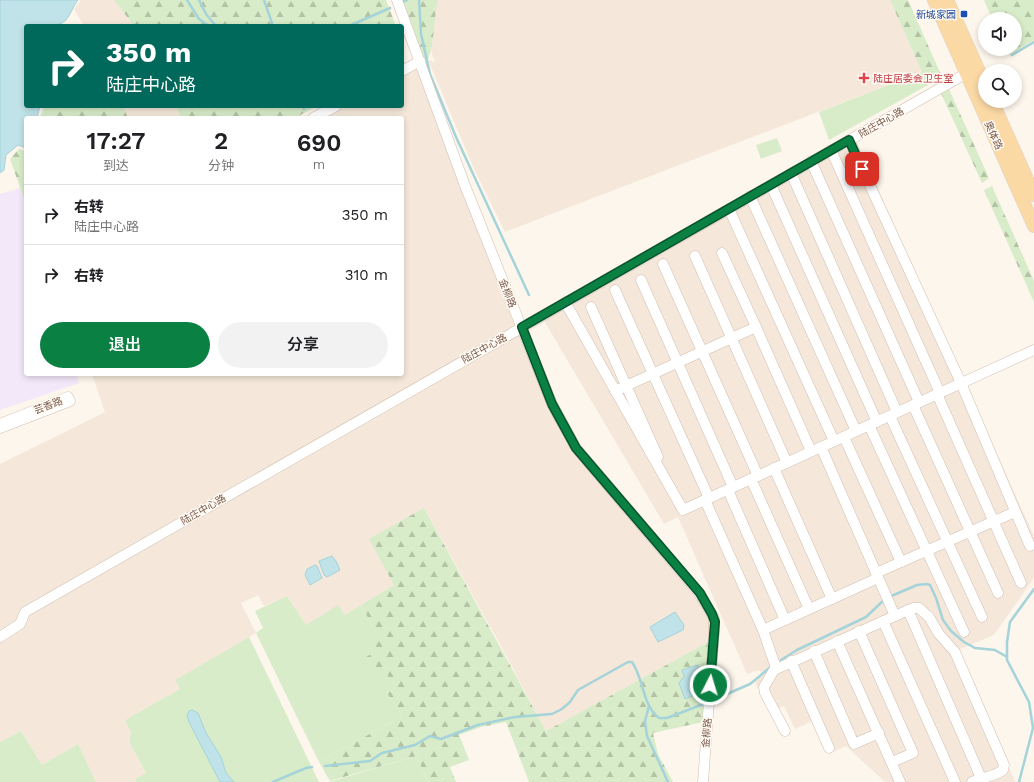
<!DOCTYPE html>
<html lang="zh">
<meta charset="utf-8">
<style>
body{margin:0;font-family:"Work Sans","Noto Sans SC",sans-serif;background:#f2f2f2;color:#202124;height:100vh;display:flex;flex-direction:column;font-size:15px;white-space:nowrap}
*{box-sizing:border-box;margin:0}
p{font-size:13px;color:#757577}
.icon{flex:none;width:22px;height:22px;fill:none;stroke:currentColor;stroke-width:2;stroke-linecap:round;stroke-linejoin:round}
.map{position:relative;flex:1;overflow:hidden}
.drawer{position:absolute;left:24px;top:116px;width:380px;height:260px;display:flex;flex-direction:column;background:#fff;border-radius:4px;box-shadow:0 2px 6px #0003}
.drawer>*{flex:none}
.banner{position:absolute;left:24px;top:24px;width:380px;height:84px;border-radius:4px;box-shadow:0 2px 6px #0003;background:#00695c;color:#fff;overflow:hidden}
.fabs{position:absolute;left:978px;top:12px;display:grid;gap:8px}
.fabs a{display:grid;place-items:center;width:44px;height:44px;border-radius:50%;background:#fff;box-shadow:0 2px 6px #0003;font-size:20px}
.pin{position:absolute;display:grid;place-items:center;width:34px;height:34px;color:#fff;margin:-17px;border-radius:8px;box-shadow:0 2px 6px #0006}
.me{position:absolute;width:44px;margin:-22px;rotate:5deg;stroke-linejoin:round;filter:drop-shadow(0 0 3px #0008)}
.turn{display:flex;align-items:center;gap:14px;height:84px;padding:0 16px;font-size:18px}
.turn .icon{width:52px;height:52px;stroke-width:2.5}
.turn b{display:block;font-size:28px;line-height:34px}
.eta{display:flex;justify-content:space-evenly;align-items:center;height:68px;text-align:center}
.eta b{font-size:24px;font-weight:600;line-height:28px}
.action{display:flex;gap:8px;margin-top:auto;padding:8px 16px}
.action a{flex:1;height:46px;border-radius:24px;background:#0b8043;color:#fff;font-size:16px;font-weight:600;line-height:46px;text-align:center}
.action a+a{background:#f2f2f2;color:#202124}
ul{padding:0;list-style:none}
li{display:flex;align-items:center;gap:12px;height:60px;padding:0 16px;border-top:1px solid #e0e0e0}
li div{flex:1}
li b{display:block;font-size:15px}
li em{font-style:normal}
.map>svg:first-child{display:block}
.residential{fill:#f5e8da}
.education{fill:#f3e8fa}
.green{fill:#d8ecc9}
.forest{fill:url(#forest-firs)}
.water{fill:#bfe3e8;stroke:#a5d3da}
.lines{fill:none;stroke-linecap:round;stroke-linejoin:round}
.stream{stroke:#a5d3da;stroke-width:2.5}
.minor-casing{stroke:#d1beb0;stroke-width:11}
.major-casing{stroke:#dad1cd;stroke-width:14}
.minor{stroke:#fff;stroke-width:10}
.major{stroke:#fbd9a5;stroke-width:13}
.route-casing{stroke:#07532c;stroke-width:10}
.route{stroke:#0b8043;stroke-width:7}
.transit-dot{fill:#1a4fb4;stroke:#fffaf3;stroke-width:1.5}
.health-dot{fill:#e0444e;stroke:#fffaf3;stroke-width:1.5}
.labels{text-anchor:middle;stroke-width:3;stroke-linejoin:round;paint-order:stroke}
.transit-label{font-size:10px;fill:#164399;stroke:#fffaf3;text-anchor:end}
.health-label{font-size:10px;fill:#be3a42;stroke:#fffaf3;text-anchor:start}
.street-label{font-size:10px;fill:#7a5c4d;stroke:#fffaf3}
</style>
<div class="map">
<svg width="1034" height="782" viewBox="0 0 1034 782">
<defs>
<pattern id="forest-firs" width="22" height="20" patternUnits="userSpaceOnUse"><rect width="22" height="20" fill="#d8ecc9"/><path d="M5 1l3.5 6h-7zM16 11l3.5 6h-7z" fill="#b4c2a5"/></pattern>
</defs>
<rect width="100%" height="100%" fill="#fdf6ec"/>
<g class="residential">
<path d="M81,0H114L134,26H84L74,9Z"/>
<path d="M438,0H890L922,72L505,232L474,169L428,60L435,62L431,51L432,37L433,18Z"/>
<path d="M419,68L551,410L702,605L710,619V641L546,731L502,648L424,508L394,585L345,615L338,606L306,625L287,596L264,606L258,595L241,603L256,633L175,680L180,689L125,720L131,731L129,742L146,774L135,779L136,782H96L78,744L42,765L21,731L0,742V464L105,412L92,374H402V118H323L346,106H402V76Z"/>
<path d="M123,106H176L181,118H128Z"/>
<path d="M857,142L1034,536V578L994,635L958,650L1015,782H885L846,746L829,754L813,721L795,729L784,706L771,712L755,682L762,675L759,670L747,674L678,517L664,524L543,319Z"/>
</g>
<path class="education" d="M20,188L26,205V374H76L79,383L0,410V194Z"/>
<g class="green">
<path d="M922,72L928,85L829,140L819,112Z"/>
<path d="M777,138L782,151L761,159L756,145Z"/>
<path d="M287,596L306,625L338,605L345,615L361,605L378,636L373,653L366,658L387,674L395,689L387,693L402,716L330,756L318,760L256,633L263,628L255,611Z"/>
<path d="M249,637L319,782H136L135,779L146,773L129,742L131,732L125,720L180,689L175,680Z"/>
<path d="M21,731L42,765L78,744L96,782H0V742Z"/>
<path d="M416,756L429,782H329Z"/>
</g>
<g class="forest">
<path d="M114,0H386L396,26H134Z"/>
<path d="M401,0H438C433,20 435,42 428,60H423Z"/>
<path d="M890,0H908L942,77L930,83L926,81Z"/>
<path d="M984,0H1034V40L1009,55L1006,49H1015V19H992Z"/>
<path d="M948,87L989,178L982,183L940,91Z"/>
<path d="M44,106H123L128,118H40Z"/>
<path d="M176,106H317L295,118H181Z"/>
<path d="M19,149L26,151V204L10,159Z"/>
<path d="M992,186L1034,281V302L984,190Z"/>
<path d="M424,508L546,731L710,641L703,722L653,733L658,754L673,782H529L506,722L481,727L459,735L469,760L450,767L456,782H429L416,756L330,781L318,760L330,756L402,716L387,693L395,689L387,674L377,680L366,657L373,653L367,642L378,636L361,605L394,585L369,539Z"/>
</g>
<g class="water">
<path d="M0,0H78C73,6 71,14 66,20C59,28 36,26 26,26V106H40L37,118H26V148L18,145L6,155L4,170L0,173Z"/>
<path d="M332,556L336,561L340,570L327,577L324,575L319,561Z"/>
<path d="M315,565L317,566L322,578L310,585L305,575L307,569Z"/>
<path d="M675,612L684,625L683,630L658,642L650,627Z"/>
<path d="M698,665L697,694L685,699L679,683L684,676L682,670Z"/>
<path d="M192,710L198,713L206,733L221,757L226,773L234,782H220L189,722L187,715L189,711Z"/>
</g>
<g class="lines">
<g class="stream">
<path d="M187,0L199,19L209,26"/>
<path d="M199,0L206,14L216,26"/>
<path d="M264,0L273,26"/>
<path d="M419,0L421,34L430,74L456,137L529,295"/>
<path d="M402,2L407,0"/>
<path d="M349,26L390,8"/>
<path d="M1012,55L1034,42"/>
<path d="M302,106L304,109"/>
<path d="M889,597L917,585L927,584L930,585L936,598L943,620L951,631L964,642L975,648L995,650L1007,657"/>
<path d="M781,660L797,650L866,617L885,599"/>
<path d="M711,701L750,684L772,666"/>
<path d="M649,706L645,721L647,736L668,782"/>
<path d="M325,766L370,761L382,753L415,745L430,736L441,739L478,725L515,717L552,714L562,709L570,702L578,690L628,662H632C644,679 642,705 659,718H667L706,703"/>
<path d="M273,782L306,768L312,767"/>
<path d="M1019,782L1033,728L1029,702L1007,660V642L1010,622L1034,589"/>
</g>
<defs>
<g id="minor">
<path d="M397,0L464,183L552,404L576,448L699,593L714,618V633L703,782"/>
<path d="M402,71L420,61"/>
<path d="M313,118L336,106"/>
<path d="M849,140L961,383L1030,546"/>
<path d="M831,150L940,393"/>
<path d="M811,161L919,402"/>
<path d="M791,173L897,412"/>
<path d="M771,185L877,422"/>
<path d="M750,196L856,431"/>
<path d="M729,209L834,441"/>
<path d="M722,253L756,327"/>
<path d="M695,256L787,463"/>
<path d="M663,264L758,476"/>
<path d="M641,280L733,487"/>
<path d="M615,290L709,498"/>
<path d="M565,302L683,510L1034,350"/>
<path d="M591,307L658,457"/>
<path d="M615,391L756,327L811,451"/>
<path d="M937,394L1021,583"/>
<path d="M913,405L998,593"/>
<path d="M890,416L982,617"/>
<path d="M0,424L68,397L70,401L0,428"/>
<path d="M869,425L964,632"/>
<path d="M844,437L901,562"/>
<path d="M774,468L832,599"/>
<path d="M751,479L809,609"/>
<path d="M728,490L785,620"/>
<path d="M705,500L763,630"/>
<path d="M876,573L1015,512"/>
<path d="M908,610L981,778"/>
<path d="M895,616L913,608H919L929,617L939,634L955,652L1004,765L1003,770C994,777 982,777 972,782"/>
<path d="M883,621L955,782"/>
<path d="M859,631L913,753L892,762"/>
<path d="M0,637L20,624L25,612L972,70"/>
<path d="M837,641L900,782"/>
<path d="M814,651L854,744L879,733"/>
<path d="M791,661L829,748"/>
<path d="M776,668L763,630L878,578"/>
<path d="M785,731L765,693L764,687L774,670L895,616L821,447"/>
</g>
<g id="major">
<path d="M934,0L1034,226"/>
<path d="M947,0L985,85"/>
<path d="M992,101L1034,195"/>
</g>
</defs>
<use href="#minor" class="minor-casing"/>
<use href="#major" class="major-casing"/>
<use href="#minor" class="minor"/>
<use href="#major" class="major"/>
</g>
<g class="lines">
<defs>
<path id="route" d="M710,685L715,622L712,614L700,593L576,448L552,404L522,327L849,140L862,169"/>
</defs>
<use href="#route" class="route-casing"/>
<use href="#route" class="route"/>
</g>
<rect class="transit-dot" x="960" y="10" width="8" height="8" rx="2"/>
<path class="health-dot" d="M862 72h4v4h4v4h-4v4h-4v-4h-4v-4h4z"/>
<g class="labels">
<g class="transit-label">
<text x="956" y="18">新城家园</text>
</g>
<g class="health-label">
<text x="873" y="82">陆庄居委会卫生室</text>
</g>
<g class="street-label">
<text transform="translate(881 122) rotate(-30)" y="4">陆庄中心路</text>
<text transform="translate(994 135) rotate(66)" y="4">奥体路</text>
<text transform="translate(508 293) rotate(68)" y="4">金柳路</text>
<text transform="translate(484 348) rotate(-29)" y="4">陆庄中心路</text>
<text transform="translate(48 405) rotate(-21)" y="4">芸香路</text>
<text transform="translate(203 509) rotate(-30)" y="4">陆庄中心路</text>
<text transform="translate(706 733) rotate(-85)" y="4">金柳路</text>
</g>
</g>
</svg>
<div class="fabs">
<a><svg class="icon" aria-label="sound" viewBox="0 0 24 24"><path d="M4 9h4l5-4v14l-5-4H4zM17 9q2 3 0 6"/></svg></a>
<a><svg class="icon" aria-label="search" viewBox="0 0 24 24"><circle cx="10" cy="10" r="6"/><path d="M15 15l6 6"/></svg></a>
</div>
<div class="pin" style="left:862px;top:169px;background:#d93025"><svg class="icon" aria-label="arrive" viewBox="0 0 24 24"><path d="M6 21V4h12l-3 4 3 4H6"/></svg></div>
<svg class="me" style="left:710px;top:685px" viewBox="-20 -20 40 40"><circle r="17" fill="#0b8043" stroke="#fff" stroke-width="3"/><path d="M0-11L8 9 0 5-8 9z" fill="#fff"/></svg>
<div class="banner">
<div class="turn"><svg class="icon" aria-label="right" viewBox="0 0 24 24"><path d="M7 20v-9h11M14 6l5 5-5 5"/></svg><div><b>350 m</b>陆庄中心路</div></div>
</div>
<section class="drawer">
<div class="eta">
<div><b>17:27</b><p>到达</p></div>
<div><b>2</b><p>分钟</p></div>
<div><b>690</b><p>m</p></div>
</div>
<ul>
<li><svg class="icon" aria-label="right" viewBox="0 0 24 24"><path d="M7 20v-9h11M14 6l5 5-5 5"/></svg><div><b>右转</b><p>陆庄中心路</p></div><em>350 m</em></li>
<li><svg class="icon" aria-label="right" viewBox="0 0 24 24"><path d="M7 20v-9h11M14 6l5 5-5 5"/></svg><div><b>右转</b></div><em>310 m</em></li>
</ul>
<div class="action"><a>退出</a><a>分享</a></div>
</section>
</div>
